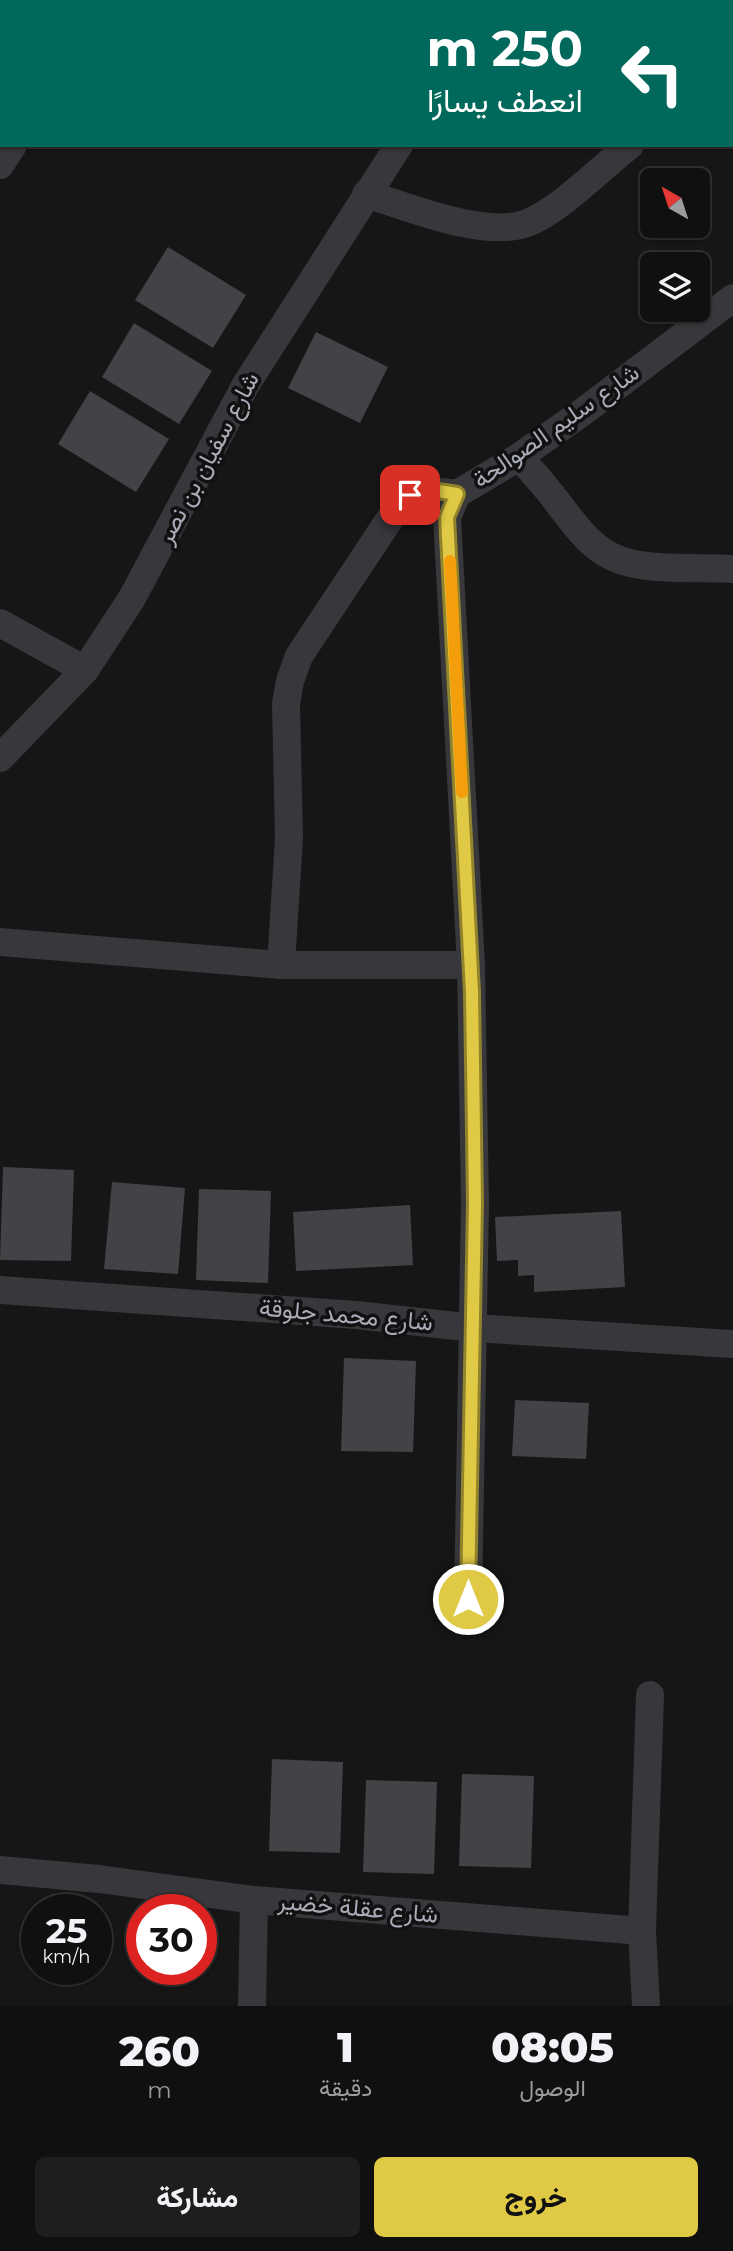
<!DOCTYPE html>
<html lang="ar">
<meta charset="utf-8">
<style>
body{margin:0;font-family:Montserrat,Vazirmatn,sans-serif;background:#1e1e1f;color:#f1f3f6;direction:rtl;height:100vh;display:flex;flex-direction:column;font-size:26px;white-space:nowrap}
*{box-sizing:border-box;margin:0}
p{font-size:23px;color:#9c9d9f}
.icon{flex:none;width:38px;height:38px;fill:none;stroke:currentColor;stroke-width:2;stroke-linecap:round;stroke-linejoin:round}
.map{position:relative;height:2006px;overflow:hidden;direction:ltr}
.sheet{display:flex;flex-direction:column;background:#101011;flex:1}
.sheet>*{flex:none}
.top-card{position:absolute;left:0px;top:0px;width:733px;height:147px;box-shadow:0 2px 5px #0004,0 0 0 2px #303031;direction:rtl;background:#00695c;color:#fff;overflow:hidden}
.needle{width:46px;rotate:321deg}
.tools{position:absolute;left:640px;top:168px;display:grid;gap:14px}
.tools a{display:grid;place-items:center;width:70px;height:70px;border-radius:10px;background:#101011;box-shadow:0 2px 5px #0004,0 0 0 2px #303031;font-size:35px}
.speed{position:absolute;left:21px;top:1894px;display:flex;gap:14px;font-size:35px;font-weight:700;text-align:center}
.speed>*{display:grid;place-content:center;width:91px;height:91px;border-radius:50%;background:#101011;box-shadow:0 2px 5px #0004,0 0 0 2px #303031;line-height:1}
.speed small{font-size:18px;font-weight:400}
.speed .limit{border:10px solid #d22;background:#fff;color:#111}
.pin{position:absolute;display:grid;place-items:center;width:60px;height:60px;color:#fff;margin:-30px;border-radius:14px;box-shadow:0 4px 10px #0006}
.me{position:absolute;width:77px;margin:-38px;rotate:0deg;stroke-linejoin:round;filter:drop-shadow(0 0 5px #0008)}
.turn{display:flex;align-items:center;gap:24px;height:147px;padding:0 35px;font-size:32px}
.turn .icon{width:91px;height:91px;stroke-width:2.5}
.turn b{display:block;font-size:49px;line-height:60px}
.eta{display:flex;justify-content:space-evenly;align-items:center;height:119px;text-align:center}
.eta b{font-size:42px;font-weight:800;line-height:49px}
.action{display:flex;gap:14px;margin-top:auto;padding:14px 35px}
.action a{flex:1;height:80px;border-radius:10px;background:#e0ca45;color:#111;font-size:28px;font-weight:800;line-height:80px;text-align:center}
.action a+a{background:#1e1e1f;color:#f1f3f6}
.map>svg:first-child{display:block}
.building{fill:#434347}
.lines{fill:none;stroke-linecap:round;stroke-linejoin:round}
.street{stroke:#37373c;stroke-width:28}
.route-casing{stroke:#92832d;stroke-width:18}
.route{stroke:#e0ca45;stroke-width:12}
.slow{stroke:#f59e0b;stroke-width:12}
.labels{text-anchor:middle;stroke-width:7;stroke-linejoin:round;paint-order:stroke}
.street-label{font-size:24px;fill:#a9abb6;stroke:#111112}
</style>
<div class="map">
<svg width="733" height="2006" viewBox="0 0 733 2006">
<rect width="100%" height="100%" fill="#161617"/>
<g class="building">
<path d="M168,247L246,295L213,348L135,300Z"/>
<path d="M134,323L212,371L179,424L102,377Z"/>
<path d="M316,332L388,367L360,423L288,388Z"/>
<path d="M90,391L169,439L136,492L58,444Z"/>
<path d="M3,1167L74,1170L71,1261L0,1260Z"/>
<path d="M112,1182L185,1188L178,1274L104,1269Z"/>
<path d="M199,1189L271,1191L268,1283L196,1280Z"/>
<path d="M410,1205L413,1265L296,1271L293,1212Z"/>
<path d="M621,1211L625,1287L534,1292V1275L518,1276V1260L497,1261L495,1217Z"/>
<path d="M344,1358L416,1361L413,1452L341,1451Z"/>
<path d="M515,1400L589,1403L586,1459L512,1456Z"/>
<path d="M272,1759L343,1762L340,1853L269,1851Z"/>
<path d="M462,1774L534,1776L531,1868L459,1866Z"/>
<path d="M366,1780L437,1782L434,1874L363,1872Z"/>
</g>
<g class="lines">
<g class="street">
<path d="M101,2L102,0"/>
<path d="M496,2L498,0"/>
<path d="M732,60L733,59"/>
<path d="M0,165L13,145"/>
<path d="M366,194C409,207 485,239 527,223C559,211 602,167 630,145"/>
<path d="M519,457C528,467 538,478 547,489C569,515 586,548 620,560C649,571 701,567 733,569"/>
<path d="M0,623L85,670"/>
<path d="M0,758L85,670L132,598L245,386L399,145"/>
<path d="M0,942L281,965H471"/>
<path d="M281,965L289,838L286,704L290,681L299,656L401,502C419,488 436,491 457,494"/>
<path d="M0,1290L356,1315L474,1328L733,1344"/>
<path d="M468,1599L475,1203L471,965L447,517L457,494L519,457L584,411L733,298"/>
<path d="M0,1870L99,1879L254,1900L642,1931L646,2006"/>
<path d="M642,1931L650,1695"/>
<path d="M252,2006L254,1900"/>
</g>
</g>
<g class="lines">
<defs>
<path id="route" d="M410,495L432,490L457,494L447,517L472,992L475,1203L468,1599"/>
</defs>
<use href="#route" class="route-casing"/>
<use href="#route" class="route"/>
<path class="slow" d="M450,561L462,792"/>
</g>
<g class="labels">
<g class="street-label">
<text transform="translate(556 426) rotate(-35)" y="8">شارع سليم الصوالحة</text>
<text transform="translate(208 458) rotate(-62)" y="8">شارع سفيان بن نصر</text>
<text transform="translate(346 1315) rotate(5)" y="8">شارع محمد جلوقة</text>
<text transform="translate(358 1908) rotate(5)" y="8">شارع عقلة خضير</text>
</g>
</g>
</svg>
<div class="tools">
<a><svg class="needle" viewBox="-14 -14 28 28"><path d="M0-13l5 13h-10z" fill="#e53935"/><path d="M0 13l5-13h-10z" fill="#9c9d9f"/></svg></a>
<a><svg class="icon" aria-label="layers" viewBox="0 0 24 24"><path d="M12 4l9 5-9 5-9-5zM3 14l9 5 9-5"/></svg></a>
</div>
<div class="speed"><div>25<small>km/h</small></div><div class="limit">30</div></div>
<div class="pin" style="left:410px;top:495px;background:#d93025"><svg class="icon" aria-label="arrive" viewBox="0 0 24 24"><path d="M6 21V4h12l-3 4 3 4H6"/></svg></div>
<svg class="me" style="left:468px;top:1599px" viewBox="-20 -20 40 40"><circle r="17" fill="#e0ca45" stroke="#fff" stroke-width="3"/><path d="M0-11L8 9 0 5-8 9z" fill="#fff"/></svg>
<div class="top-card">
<div class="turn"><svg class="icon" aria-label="left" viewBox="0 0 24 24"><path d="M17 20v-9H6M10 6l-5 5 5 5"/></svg><div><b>250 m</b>انعطف يسارًا</div></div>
</div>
</div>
<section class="sheet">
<div class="eta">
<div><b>08:05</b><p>الوصول</p></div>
<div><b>1</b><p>دقيقة</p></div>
<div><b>260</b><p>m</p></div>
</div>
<div class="action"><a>خروج</a><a>مشاركة</a></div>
</section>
